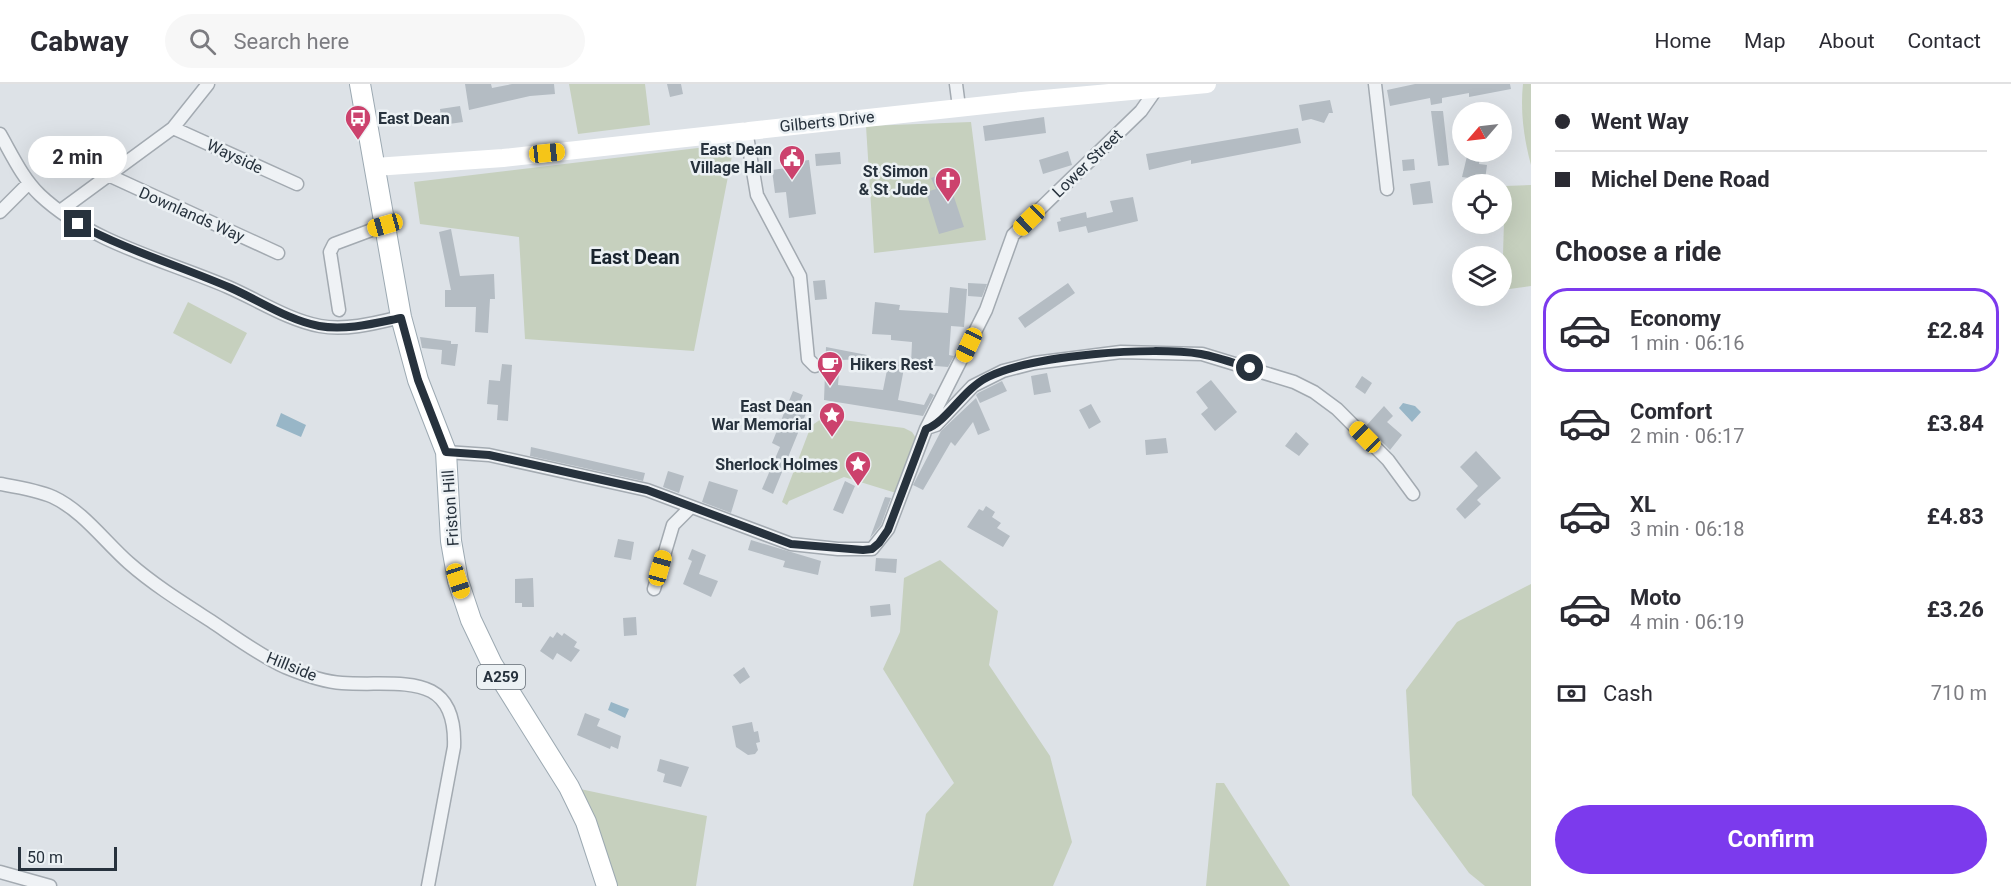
<!DOCTYPE html>
<html lang="en">
<head>
<meta charset="utf-8">
<style>
	body { margin:0; font-family:Roboto,sans-serif; background:#f7f7f7; color:#2b2b33; height:100vh; display:flex; flex-direction:column; font-size:22px; white-space:nowrap }
	* { box-sizing:border-box; margin:0 }
	p { font-size:20px; color:#7c7c81 }
	.icon { flex:none; width:33px; height:33px; fill:none; stroke:currentColor; stroke-width:2; stroke-linecap:round; stroke-linejoin:round }
	.map { position:relative; flex:1; overflow:hidden }
	.details { display:flex; flex-direction:column; background:#fff; width:480px }
	.details>* { flex:none }
	.banner { display:grid; align-content:center; height:132px; padding:0 24px; background:#fff }
	.needle { width:39px; rotate:242deg }
	.buttons { position:absolute; left:1452px; top:18px; display:grid; gap:12px }
	.buttons a { display:grid; place-items:center; width:60px; height:60px; border-radius:50%; background:#fff; box-shadow:0 6px 24px #0002; font-size:30px }
	.scale { position:absolute; left:18px; bottom:15px; width:99px; box-sizing:border-box; padding-left:6px; border:3px solid #27323d; border-top:0; font-size:16px; line-height:21px; white-space:nowrap; color:#27323d; -webkit-text-stroke:4px #ecf1f4; paint-order:stroke }
	.end { position:absolute; width:27px; height:27px; margin:-14px; border:8px solid #27323d; background:#fff; box-shadow:0 0 0 3px #fff }
	.from { border-radius:50% }
	.bubble { position:absolute; height:42px; border-radius:21px; background:#fff; box-shadow:0 6px 24px #0002; font-size:20px; font-weight:700; line-height:42px; text-align:center }
	.car { position:absolute; width:18px; height:36px; margin:-18px -9px; border-radius:8px; box-shadow:0 0 4px 2px #0007; background:linear-gradient(#f5c518 24%,#345 0 40%,#f5c518 0 76%,#345 0 86%,#f5c518 0) }
	.banner b { display:flex; align-items:center; gap:21px; height:57px; font-size:22px }
	.banner b+b { border-top:2px solid #e1e1e2 }
	.banner i { width:15px; height:15px; background:#2b2b33 }
	ul { padding:0; list-style:none }
	li { display:flex; align-items:center; gap:18px; height:84px; margin:0 12px 9px; padding:0 12px; border:3px solid transparent; border-radius:24px }
	li div { flex:1 }
	li b { display:block; font-size:22px }
	li em { font-style:normal; font-weight:700 }
	li.active { border-color:#7c3aed }
	li>.icon { width:54px; height:54px; stroke-width:1.5 }
	h2 { padding:0 24px; font-size:27px; line-height:72px }
	.pay { display:flex; align-items:center; gap:15px; height:66px; padding:0 24px; font-size:22px }
	.pay p { margin-inline-start:auto }
	.button { display:flex; gap:12px; margin-top:auto; padding:12px 24px }
	.button a { flex:1; height:69px; border-radius:36px; background:#7c3aed; color:#fff; font-size:24px; font-weight:700; line-height:69px; text-align:center }
	header { display:flex; align-items:center; gap:36px; box-sizing:border-box; height:84px; padding:0 30px; background:#fff; border-bottom:2px solid #e1e1e2 }
	header strong { font-size:28px }
	nav { display:flex; gap:33px; margin-inline-start:auto; font-size:21px }
	.search { width:420px; height:54px; background:#f7f7f7; display:flex; align-items:center; gap:15px; box-sizing:border-box; padding:0 21px; border-radius:33px; color:#7c7c81; font-size:22px }
	main { display:flex; flex:1; min-height:0 }
	.map>svg:first-child { display:block }
</style>
</head>
<body>
<header>
<strong>Cabway</strong>
<div class="search"><svg class="icon" aria-label="search" viewBox="0 0 24 24"><circle cx="10" cy="10" r="6"/><path d="M15 15l6 6"/></svg>Search here</div>
<nav><a>Home</a><a>Map</a><a>About</a><a>Contact</a></nav>
</header>
<main>
<div class="map">
<svg width="1531" height="802" viewBox="0 0 1531 802">
	<rect width="100%" height="100%" fill="#dde2e7"/>
	<path fill="#c6d0be" d="M569 0H645L650 41 578 50Z
		M1523 0H1531V81C1524 55 1520 27 1523 0Z
		M971 38 986 156 874 169 866 42Z
		M723 61 732 72 694 267 525 255 519 153 420 140 414 98Z
		M1531 101V202L1502 206 1505 102Z
		M188 218 247 249 231 280 173 249Z
		M828 334 904 344 912 348 916 354 896 409 844 393 789 417 787 421 782 418 811 342 821 335Z
		M940 476 998 527 989 581 1050 672 1072 758 1053 802H913L926 730 954 699 883 585 900 548 904 494Z
		M1531 500V802H1485L1469 789 1412 711 1406 606 1457 538Z
		M1216 699H1224L1290 802H1206Z
		M580 705 707 732 696 802H616Z"/>
	<path fill="#98b6c7" d="M1403 319 1415 322 1421 328 1412 338 1399 324Z
		M281 329 306 341 301 353 276 342Z
		M611 618 629 625 625 634 608 626Z"/>
	<path fill="#b4bcc3" d="M465 0H491L492 4 512 0H554L555 10 530 12 469 26Z
		M667 0H681L683 10 670 13Z
		M1415 0H1510L1511 5 1469 13V9L1442 14V19L1431 21 1430 14 1390 22 1387 6Z
		M1330 16 1333 29H1329L1324 39 1311 35 1302 37 1299 21Z
		M460 22 463 38 442 41 440 25Z
		M1431 27H1443L1449 81 1438 82Z
		M1044 33 1046 49 985 57 983 42Z
		M1298 44 1301 59 1191 80V76L1149 86 1146 70Z
		M1068 67 1072 81 1043 90 1039 76Z
		M840 68 841 80 816 82 815 70Z
		M1468 68 1480 70 1479 80 1487 81 1485 96 1462 93Z
		M1414 75 1415 86 1403 87 1402 76Z
		M809 76 816 130 789 134 786 108 775 109 772 86 786 84V79Z
		M946 89 964 143 939 150 926 108 936 105 931 94Z
		M1430 97 1433 119 1413 121 1410 100Z
		M1133 113 1138 137 1088 149 1086 142 1059 148 1057 138 1061 137 1060 134 1086 128 1087 134 1113 128 1110 117Z
		M451 145 460 192 494 190 495 215H490L488 249 475 248 476 223H445V206H451L439 148Z
		M825 196 827 215 815 216 813 197Z
		M968 199 987 200 982 213 968 212Z
		M1068 199 1075 209 1025 244 1018 234Z
		M950 203 967 205 964 243 951 242 949 271 954 272 948 283 911 280 912 258 891 256V251L872 250 875 218 900 221 899 226 948 229Z
		M420 253 451 257V260H458L455 282 441 280 442 266 422 264Z
		M826 263 867 271 866 275 840 276 838 301 883 306 889 276 905 279 898 316 924 321 930 309 934 311 923 332 824 316Z
		M502 280 512 281 508 337 497 336 498 321 487 320 489 296 500 297Z
		M1047 289 1051 308 1034 311 1031 292Z
		M1362 292 1372 299 1365 310 1355 303Z
		M1211 296 1237 328 1215 347 1201 330 1208 324 1196 308Z
		M1002 297 1007 307 980 319 976 311 978 309Z
		M793 307 803 311 800 318 809 322 773 410 762 405 780 363 772 359Z
		M976 314 990 346 978 351 973 338 955 362 951 358 923 406 913 401 941 347Z
		M1091 320 1101 338 1089 345 1079 326Z
		M1384 322 1393 332 1387 338 1402 351 1390 366 1366 342Z
		M1296 348 1309 360 1299 372 1285 362Z
		M1166 354 1168 369 1146 371 1145 356Z
		M531 363 645 389 643 397 530 372Z
		M1476 367 1501 394 1477 416 1481 420 1465 435 1456 425 1478 402 1460 383Z
		M668 387 684 392 679 409 663 403Z
		M709 397 738 406 731 429 702 418Z
		M845 397 855 402 843 430 833 426Z
		M885 413 891 414 881 441 870 454Z
		M986 422 995 428 992 433 1001 439 997 444 1010 452 1003 463 967 443 979 425 983 427Z
		M618 455 634 458 631 476 614 473Z
		M751 456 821 477 818 491 783 483 785 477 748 466Z
		M692 465 706 471 699 490 718 497 711 513 683 500 692 477 688 475Z
		M876 474 897 475 896 489 875 487Z
		M533 494 534 523H522V519H515V495Z
		M890 520 891 531 871 533 870 522Z
		M636 533 637 551 624 552 623 534Z
		M557 548 562 552 564 549 577 558 574 563 580 566 571 578 557 569 553 576 540 567 550 552 553 554Z
		M744 583 750 593 740 600 733 591Z
		M585 629 600 635 597 642 621 652 618 665 611 662 610 665 577 651Z
		M752 638 754 648 758 647 760 658 756 659 758 666 755 670 748 671 736 663 732 642Z
		M660 675 689 683 681 703 663 698 665 690 657 687Z"/>
	<g fill="none" stroke-linecap="round" stroke-linejoin="round">
		<g stroke="#a3aab1" stroke-width="15">
			<path id="street" d="M956 0 959 23
				M1375 0 1387 105
				M173 44 297 100
				M746 46 757 111 800 192 808 275 815 282
				M0 50C12 71 23 95 40 111 91 159 165 176 228 203 258 216 288 236 320 242 346 247 376 239 401 233
				M106 90 278 169
				M60 127 173 44 208 0
				M0 128 29 99
				M339 226 330 168 334 160 385 141
				M930 343 936 341 973 302 1003 287 1034 279 1121 268 1202 270 1294 298 1314 308 1337 325 1388 376 1413 410
				M446 368 489 371 647 406 791 460 838 465H872L888 445 926 345 986 226 1013 151 1141 27 1155 7
				M0 400C17 403 37 406 53 413 83 427 105 458 129 479 154 501 183 519 211 537 235 553 259 571 285 583 302 590 323 598 342 599 397 603 457 584 454 663L428 802
				M654 505 673 441 691 423
				M0 788 50 802"/>
		</g>
		<g stroke="#9ca9b2" stroke-width="22">
			<path id="primary" d="M360 0 401 233 418 296 446 368 451 457 458 497 471 536 492 580 569 703 586 738 607 802"/>
		</g>
		<use href="#street" stroke="#eff2f5" stroke-width="12"/>
		<path stroke="#fff" stroke-width="18" d="M375 83 503 74 1022 17 1207 0"/>
		<use href="#primary" stroke="#fff" stroke-width="20"/>
	</g>
	<g fill="none" stroke-linecap="round" stroke-linejoin="round">
		<path stroke="#27323d" stroke-width="8" d="M78 140C126 166 180 182 231 204 260 217 288 236 319 242 345 247 376 239 401 234L418 296 446 368 489 371 647 406 791 460 863 466 872 465 879 459 888 446 926 345C947 338 963 305 988 293 1033 271 1152 262 1201 270 1217 273 1234 279 1250 284"/>
	</g>
	<defs>
		<g id="bus-pin" transform="scale(1.35)"><path d="M0 17L-7.5 6A9.5 9.5 0 1 1 7.5 6Z" fill="#cc426d" stroke="#ecf1f4"/><path d="M-5-6H5V4H4V6H2V4H-2V6H-4V4H-5ZM-3.5-4V0h7V-4ZM-3.5 1.2v1.5H-2V1.2ZM2 1.2v1.5H3.5V1.2Z" fill="#fff"/></g>
		<g id="civic-pin" transform="scale(1.35)"><path d="M0 17L-7.5 6A9.5 9.5 0 1 1 7.5 6Z" fill="#cc426d" stroke="#ecf1f4"/><path d="M-.6-6.5H3V-4.5H.6V-3L4-1V1h2V6H-6V1h2V-1L-.6-3ZM-1.2 2.5V6h2.4V2.5Z" fill="#fff"/></g>
		<g id="church-pin" transform="scale(1.35)"><path d="M0 17L-7.5 6A9.5 9.5 0 1 1 7.5 6Z" fill="#cc426d" stroke="#ecf1f4"/><path d="M-1.2-6h2.4v3.5h3.3v2.4h-3.3V6h-2.4V-.1h-3.3v-2.4h3.3Z" fill="#fff"/></g>
		<g id="cafe-pin" transform="scale(1.35)"><path d="M0 17L-7.5 6A9.5 9.5 0 1 1 7.5 6Z" fill="#cc426d" stroke="#ecf1f4"/><path d="M-5.5-4.5H6V0H3Q3 3.5 0 3.5H-2.5Q-5.5 3.5-5.5 0ZM3-3.2v2h1.7v-2ZM-6 4.5H4V6H-6Z" fill="#fff"/></g>
		<g id="sight-pin" transform="scale(1.35)"><path d="M0 17L-7.5 6A9.5 9.5 0 1 1 7.5 6Z" fill="#cc426d" stroke="#ecf1f4"/><path d="M0-6L1.8-2.2L6-1.7L2.9 1.2L3.7 5.4L0 3.3L-3.7 5.4L-2.9 1.2L-6-1.7L-1.8-2.2Z" fill="#fff"/></g>
	</defs>
	<g fill-rule="evenodd">
		<use href="#bus-pin" x="358" y="34"/>
		<use href="#civic-pin" x="792" y="74"/>
		<use href="#church-pin" x="948" y="96"/>
		<use href="#cafe-pin" x="830" y="280"/>
		<use href="#sight-pin" x="832" y="331"/>
		<use href="#sight-pin" x="858" y="380"/>
	</g>
	<g text-anchor="middle" stroke-width="5" stroke-linejoin="round" paint-order="stroke">
		<rect fill="#ecf1f4" stroke="#626b74" stroke-width="1.5" x="477" y="581" width="48" height="24" rx="4.5"/>
		<g font-size="15" font-weight="bold" fill="#27323d">
			<text x="501" y="598">A259</text>
		</g>
		<g font-size="16" font-weight="bold" fill="#27323d" stroke="#ecf1f4" text-anchor="end">
			<text x="378" y="40" text-anchor="start">East Dean</text>
			<text x="772" y="71">East Dean<tspan x="772" dy="18">Village Hall</tspan></text>
			<text x="928" y="93">St Simon<tspan x="928" dy="18">&amp; St Jude</tspan></text>
			<text x="850" y="286" text-anchor="start">Hikers Rest</text>
			<text x="812" y="328">East Dean<tspan x="812" dy="18">War Memorial</tspan></text>
			<text x="838" y="386">Sherlock Holmes</text>
		</g>
		<g font-size="16" fill="#27323d" stroke="#ecf1f4">
			<text transform="translate(827 37) rotate(-6)" y="6">Gilberts Drive</text>
			<text transform="translate(235 72) rotate(25)" y="6">Wayside</text>
			<text transform="translate(1087 79) rotate(-44)" y="6">Lower Street</text>
			<text transform="translate(192 130) rotate(24)" y="6">Downlands Way</text>
			<text transform="translate(450 424) rotate(-94)" y="6">Friston Hill</text>
			<text transform="translate(292 582) rotate(22)" y="6">Hillside</text>
		</g>
		<g font-size="20" font-weight="bold" fill="#19232d" stroke="#ecf1f4">
			<text x="635" y="180">East Dean</text>
		</g>
	</g>
</svg>
<div class="buttons">
<a><svg class="needle" viewBox="-14 -14 28 28"><path d="M0-13l5 13h-10z" fill="#e53935"/><path d="M0 13l5-13h-10z" fill="#7c7c81"/></svg></a>
<a><svg class="icon" aria-label="locate" viewBox="0 0 24 24"><circle cx="12" cy="12" r="6"/><path d="M12 2v4M12 18v4M2 12h4M18 12h4"/></svg></a>
<a><svg class="icon" aria-label="layers" viewBox="0 0 24 24"><path d="M12 4l9 5-9 5-9-5zM3 14l9 5 9-5"/></svg></a>
</div>
<div class="scale">50 m</div>
<i class="end from" style="left:1250px;top:284px"></i>
<i class="end" style="left:78px;top:140px"></i>
<div class="bubble" style="left:28px;top:52px;width:99px">2 min</div>
<i class="car" style="left:547px;top:69px;rotate:84deg"></i>
<i class="car" style="left:1029px;top:136px;rotate:226deg"></i>
<i class="car" style="left:385px;top:141px;rotate:254deg"></i>
<i class="car" style="left:969px;top:261px;rotate:205deg"></i>
<i class="car" style="left:1365px;top:353px;rotate:315deg"></i>
<i class="car" style="left:660px;top:484px;rotate:16deg"></i>
<i class="car" style="left:458px;top:497px;rotate:162deg"></i>
</div>
<section class="details">
<div class="banner">
<b><i class="from"></i>Went Way</b>
<b><i></i>Michel Dene Road</b>
</div>
<h2>Choose a ride</h2>
<ul>
<li class="active"><svg class="icon" aria-label="car" viewBox="0 0 24 24"><path d="M5 17H2v-5l4-1 3-4h7l3 4 3 1v5h-3M9 17h6M6 11h13"/><circle cx="7" cy="17" r="2"/><circle cx="17" cy="17" r="2"/></svg><div><b>Economy</b><p>1 min · 06:16</p></div><em>£2.84</em></li>
<li><svg class="icon" aria-label="car" viewBox="0 0 24 24"><path d="M5 17H2v-5l4-1 3-4h7l3 4 3 1v5h-3M9 17h6M6 11h13"/><circle cx="7" cy="17" r="2"/><circle cx="17" cy="17" r="2"/></svg><div><b>Comfort</b><p>2 min · 06:17</p></div><em>£3.84</em></li>
<li><svg class="icon" aria-label="car" viewBox="0 0 24 24"><path d="M5 17H2v-5l4-1 3-4h7l3 4 3 1v5h-3M9 17h6M6 11h13"/><circle cx="7" cy="17" r="2"/><circle cx="17" cy="17" r="2"/></svg><div><b>XL</b><p>3 min · 06:18</p></div><em>£4.83</em></li>
<li><svg class="icon" aria-label="car" viewBox="0 0 24 24"><path d="M5 17H2v-5l4-1 3-4h7l3 4 3 1v5h-3M9 17h6M6 11h13"/><circle cx="7" cy="17" r="2"/><circle cx="17" cy="17" r="2"/></svg><div><b>Moto</b><p>4 min · 06:19</p></div><em>£3.26</em></li>
</ul>
<div class="pay"><svg class="icon" aria-label="cash" viewBox="0 0 24 24"><path d="M3 7h18v10H3z"/><circle cx="12" cy="12" r="2"/></svg>Cash<p>710 m</p></div>
<div class="button"><a>Confirm</a></div>
</section>
</main>
</body>
</html>
